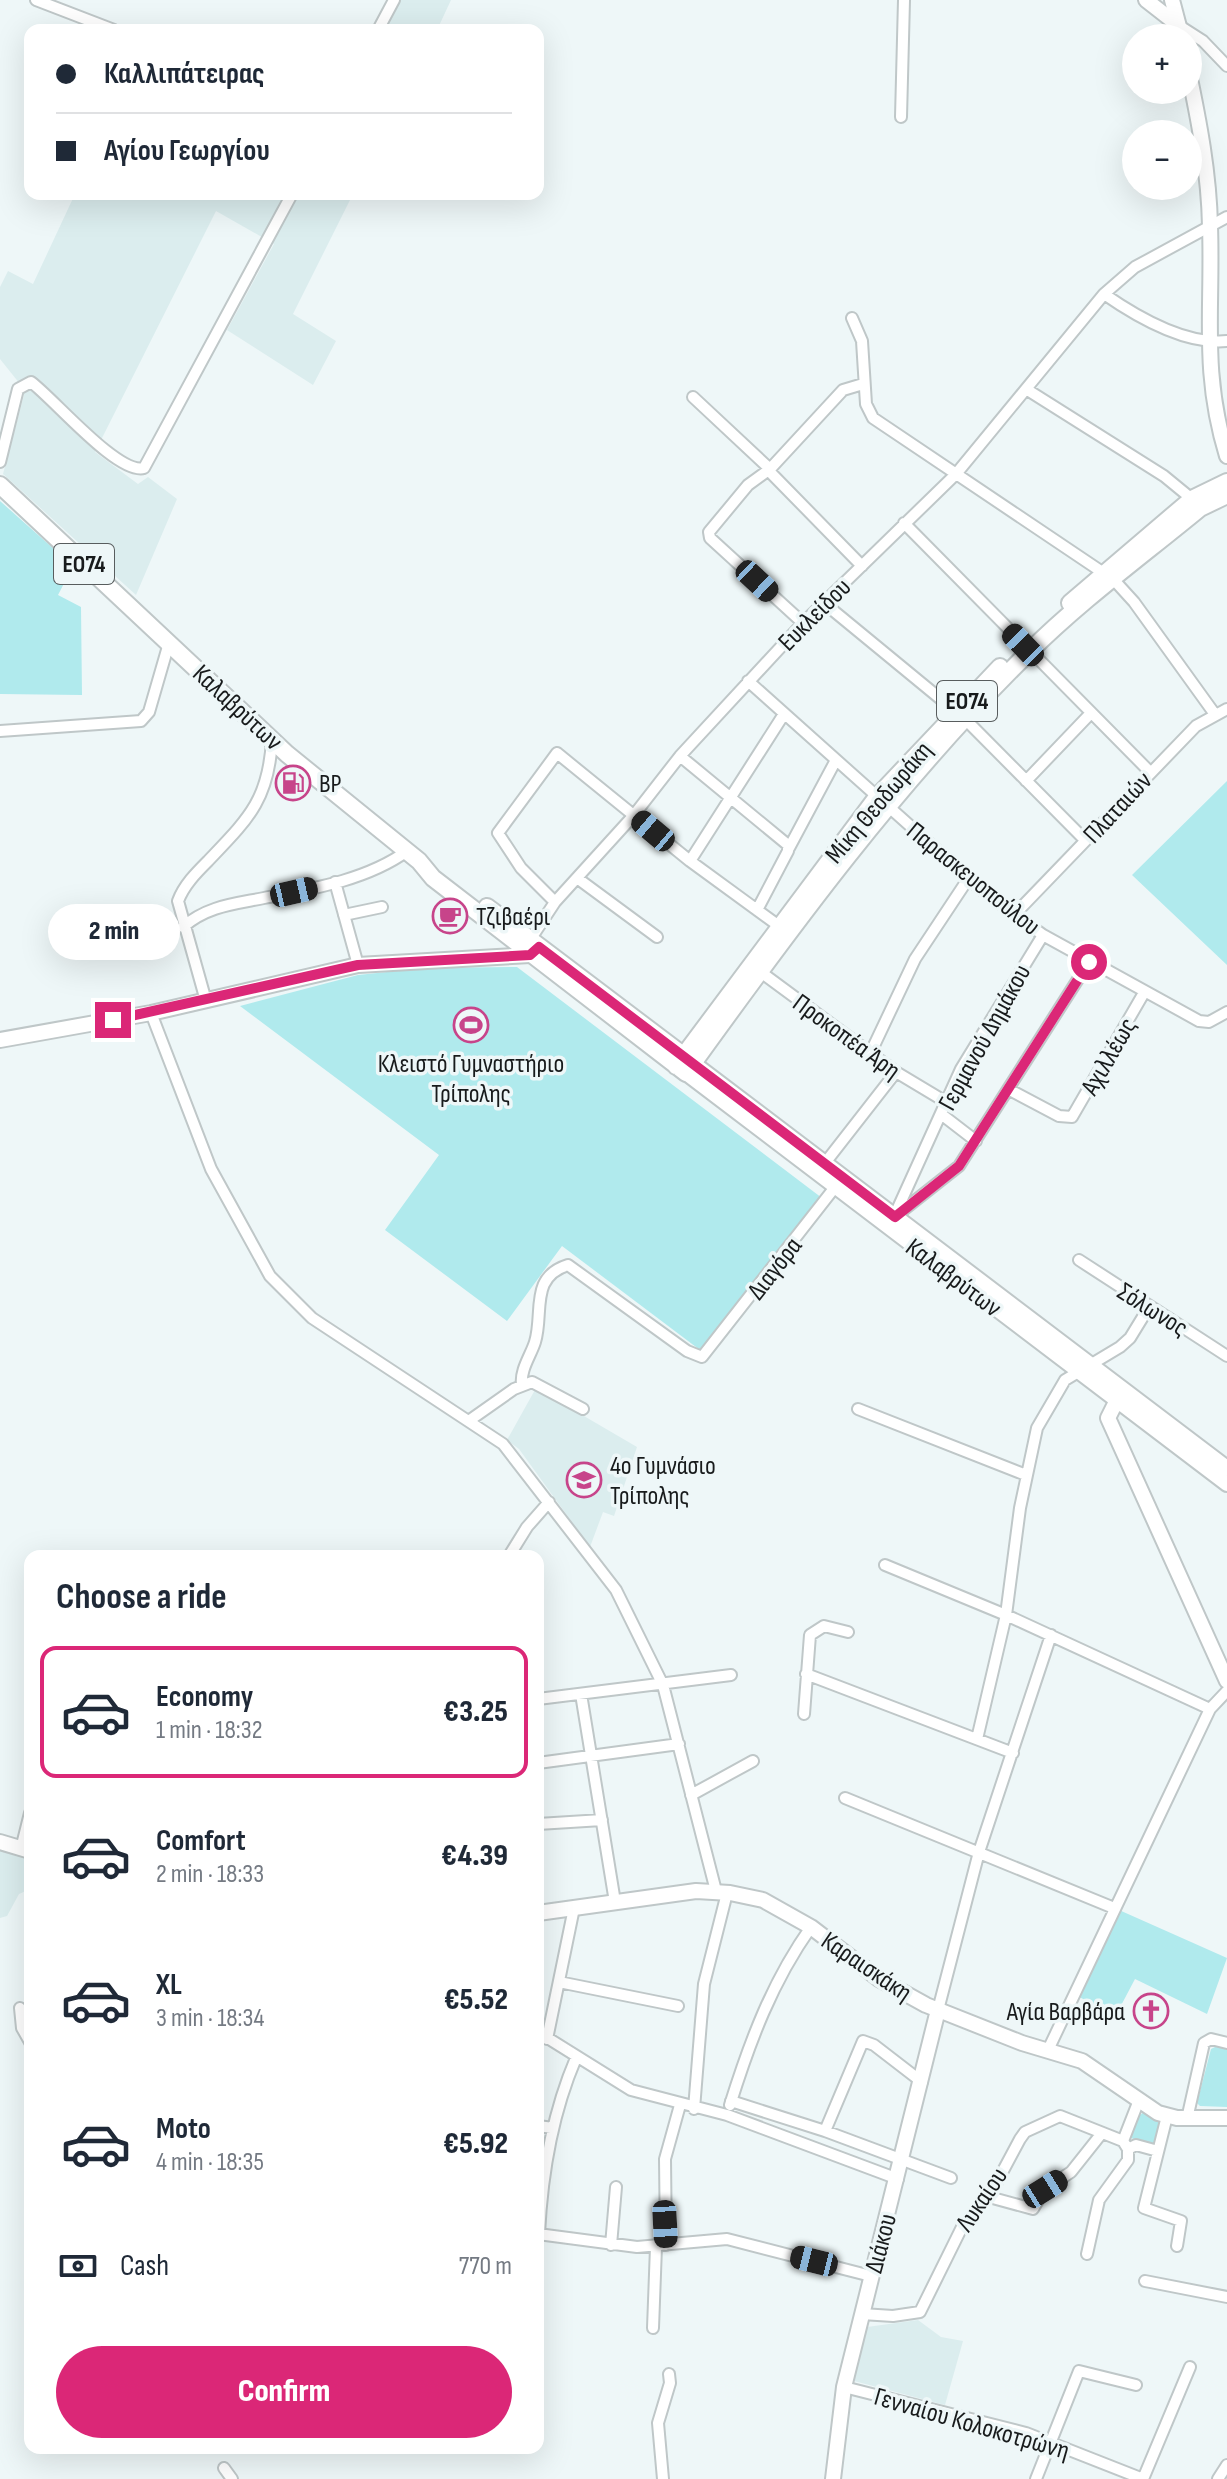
<!DOCTYPE html>
<html lang="en">
<head>
<meta charset="utf-8">
<style>
	body { margin:0; font-family:"Sofia Sans Condensed",sans-serif; background:#f6f6f7; color:#1f2937; height:100vh; display:flex; flex-direction:column; font-size:30px; white-space:nowrap }
	* { box-sizing:border-box; margin:0 }
	p { font-size:26px; color:#747a83 }
	.icon { flex:none; width:44px; height:44px; fill:none; stroke:currentColor; stroke-width:2; stroke-linecap:round; stroke-linejoin:round }
	.map { position:relative; flex:1; overflow:hidden }
	.sheet { position:absolute; left:24px; top:1550px; width:520px; height:904px; display:flex; flex-direction:column; background:#fff; border-radius:16px; box-shadow:0 8px 32px #0002 }
	.sheet>* { flex:none }
	.top-card { position:absolute; left:24px; top:24px; width:520px; height:176px; border-radius:16px; box-shadow:0 8px 32px #0002; display:grid; align-content:center; height:176px; padding:0 32px; background:#fff }
	.fabs { position:absolute; left:1122px; top:24px; display:grid; gap:16px }
	.fabs a { display:grid; place-items:center; width:80px; height:80px; border-radius:50%; background:#fff; box-shadow:0 8px 32px #0002; font-size:40px }
	.end { position:absolute; width:36px; height:36px; margin:-18px; border:10px solid #db2777; background:#fff; box-shadow:0 0 0 4px #fff }
	.from { border-radius:50% }
	.bubble { position:absolute; height:56px; border-radius:28px; background:#fff; box-shadow:0 8px 32px #0002; font-size:26px; font-weight:800; line-height:56px; text-align:center }
	.car { position:absolute; width:24px; height:48px; margin:-24px -12px; border-radius:10px; box-shadow:0 0 6px 2px #0007; background:linear-gradient(#222 24%,#8ab4d8 0 40%,#222 0 76%,#8ab4d8 0 86%,#222 0) }
	.top-card b { display:flex; align-items:center; gap:28px; height:76px; font-size:30px }
	.top-card b+b { border-top:2px solid #e0e1e3 }
	.top-card i { width:20px; height:20px; background:#1f2937 }
	ul { padding:0; list-style:none }
	li { display:flex; align-items:center; gap:24px; height:132px; margin:0 16px 12px; padding:0 16px; border:4px solid transparent; border-radius:16px }
	li div { flex:1 }
	li b { display:block; font-size:30px }
	li em { font-style:normal; font-weight:800 }
	li.on { border-color:#db2777 }
	li>.icon { width:72px; height:72px; stroke-width:1.5 }
	h2 { padding:0 32px; font-size:36px; line-height:96px }
	.pay { display:flex; align-items:center; gap:20px; height:88px; padding:0 32px; font-size:30px }
	.pay p { margin-inline-start:auto }
	.button { display:flex; gap:16px; margin-top:auto; padding:16px 32px }
	.button a { flex:1; height:92px; border-radius:48px; background:#db2777; color:#fff; font-size:32px; font-weight:800; line-height:92px; text-align:center }
	.map>svg:first-child { display:block }
</style>
</head>
<body>
<div class="map">
<svg width="1227" height="2479" viewBox="0 0 1227 2479">
	<rect width="100%" height="100%" fill="#eef7f8"/>
	<path fill="#dbedee" d="M400 0H451L437 30H385Z
		M75 194H353L293 314 336 341 313 385 227 330 274 244 216 211 95 452 138 484 148 477 177 499 136 595 3 474 24 395 20 384 0 359V287L8 271 33 284Z
		M536 1388 637 1447 614 1516 603 1512 590 1547 519 1449 507 1440Z
		M0 1850 30 1857V1889L19 1894 7 1916 0 1918Z
		M918 2320 941 2337 963 2341 945 2405 854 2381 867 2327Z"/>
	<path fill="#b0eaed" d="M0 501 73 566 58 595 81 607 82 695 0 694Z
		M1227 781V965L1132 875Z
		M517 967 822 1198 704 1353 562 1246 507 1321 385 1230 439 1155 240 1006 358 975 425 968Z
		M1119 1910 1227 1958 1207 2014 1135 1979 1116 2015 1077 1996Z
		M1217 2046 1227 2050V2107L1200 2106 1197 2103 1211 2049Z
		M1144 2112 1162 2121 1155 2146 1131 2138 1135 2119Z"/>
	<g fill="none" stroke-linecap="round" stroke-linejoin="round">
		<g stroke="#bfc7c8" stroke-width="14">
			<path id="minor" d="M36 0 114 30
				M1178 25 1203 41 1227 66
				M378 30 394 0
				M901 117 904 0
				M1104 294C1137 317 1186 345 1227 341
				M852 318 862 341 866 404 873 418 1114 580 1134 602 1214 713
				M1026 389 1164 476 1192 499
				M693 397 770 469
				M0 462 18 389 31 382C54 399 118 475 144 468L292 194
				M769 471 862 566
				M904 523 1150 772
				M824 603 965 719 1085 840
				M803 623 710 538 709 532 748 485 770 469 843 390 863 384
				M748 681 983 891 1043 935 1199 1021 1209 1022 1227 1012
				M0 731 141 721 149 712 169 643
				M680 756 788 845V851L757 910
				M1026 781 1091 713
				M789 848 836 760
				M690 861 784 714
				M577 878 657 937
				M335 882 358 965
				M555 902 521 868 498 833 557 753 690 861 779 926
				M344 915 382 907
				M1014 915 1196 726 1227 709
				M183 927C207 906 234 904 264 898 312 889 367 880 407 851
				M530 940 555 902 634 815 680 756 803 623 956 474 1104 294 1135 267 1227 217
				M758 970 896 1072 946 1102
				M206 1001 178 901C184 885 196 873 208 861 248 819 269 800 272 739
				M151 1013 211 1169 270 1276 312 1318 503 1444 616 1590 663 1685 716 1891
				M870 1054 915 959 968 879
				M1008 1089 1059 1116 1072 1117 1145 991
				M941 1114 976 1141
				M825 1163 896 1072
				M897 1215 959 1166 1089 962
				M893 1219 961 1069 1043 935
				M1079 1260 1227 1356
				M522 1384C520 1370 531 1355 535 1342 544 1313 529 1277 568 1265L687 1351 702 1357 839 1182
				M858 1409 1026 1475
				M470 1420 514 1389 532 1382 583 1409
				M509 1556 527 1527 549 1502
				M885 1565 1006 1615 1210 1709
				M806 1674 1013 1753
				M581 1694 615 1902
				M538 1699 731 1675
				M804 1714 810 1635 824 1626 848 1632
				M977 1739 1006 1615 1020 1508 1037 1428 1065 1380 1120 1347 1130 1338 1149 1307
				M538 1763 679 1744
				M691 1795 753 1761
				M845 1798 1114 1908
				M538 1824 602 1820
				M21 1849 30 1813
				M559 1982 678 2006
				M20 2008 22 2028 30 2042
				M938 2010 979 1852 1051 1635
				M538 2032 631 2090 727 2115 898 2179
				M547 2039 574 1908
				M1048 2050 1210 1709 1227 1691
				M731 2101 825 2131 951 2178
				M730 2105C750 2041 772 1982 811 1927
				M694 2109 704 1984 727 1893
				M1167 2116 1144 2208 1181 2221 1177 2246
				M1187 2119 1204 2043 1211 2039 1227 2043
				M538 2126 553 2128
				M825 2131 863 2041 874 2045 922 2082
				M1128 2149 1136 2145 1158 2151
				M989 2197 1033 2209 1045 2189 1071 2172 1102 2133
				M538 2234 637 2247 727 2239 871 2276
				M539 2234C542 2173 552 2114 576 2058
				M611 2245 616 2187
				M666 2245 665 2159 680 2105
				M1087 2254 1099 2200 1128 2160V2149L1123 2141 1139 2100
				M1145 2281 1227 2297
				M862 2314 893 2316 920 2312 963 2225 989 2197 1020 2139 1025 2132 1060 2116 1123 2141
				M653 2328 656 2247
				M844 2387 1026 2433 1143 2479
				M224 2468 232 2479
				M663 2479 658 2423 670 2383 669 2374
				M1036 2479 1079 2371 1136 2385
				M1143 2479 1190 2367
				M1218 2479 1227 2465"/>
		</g>
		<g stroke="#bfc7c8" stroke-width="18">
			<path id="tertiary" d="M1146 0 1178 25
				M0 1040 151 1013 358 965 530 955 537 951
				M0 1842 30 1851
				M538 1913 696 1891 730 1893 763 1900 811 1927 879 1979 926 2005 1022 2043 1082 2061 1158 2113 1177 2118H1227
				M833 2479 844 2387 938 2010"/>
		</g>
		<g stroke="#bfc7c8" stroke-width="18">
			<path id="secondary" d="M1172 0 1182 38
				M1188 69C1199 121 1209 173 1210 226 1213 311 1201 371 1227 456
				M693 1063 1227 1468
				M686 1073 1227 1484
				M1120 1394 1108 1418 1227 1681"/>
		</g>
		<g stroke="#bfc7c8" stroke-width="20">
			<path id="primary" d="M0 485 287 754 419 861 433 878 686 1073C791 927 898 781 1028 653 1080 601 1143 555 1200 508L1227 495
				M1070 603 1192 499 1227 482
				M487 907 692 1062
				M676 1066 877 797 1000 667"/>
		</g>
		<use href="#minor" stroke="#fff" stroke-width="10"/>
		<use href="#tertiary" stroke="#fff" stroke-width="14"/>
		<use href="#secondary" stroke="#fff" stroke-width="14"/>
		<use href="#primary" stroke="#fff" stroke-width="16"/>
	</g>
	<g fill="none" stroke-linecap="round" stroke-linejoin="round">
		<path stroke="#db2777" stroke-width="10" d="M113 1020 358 965 530 955 539 947 895 1217 959 1166 1089 962"/>
	</g>
	<defs>
		<g id="fuel-ring" transform="scale(1.8)"><circle r="9.5" fill="#eef7f8" stroke="#c7448a" stroke-width="1.5"/><path d="M-5.5-6h7V0h2V4h1.3V-2.5L3-4.5l.8-.8L6-3V5H2.5V1h-1V6h-7ZM-4.2-4.7v3.2H.2V-4.7Z" fill="#c7448a"/></g>
		<g id="cafe-ring" transform="scale(1.8)"><circle r="9.5" fill="#eef7f8" stroke="#c7448a" stroke-width="1.5"/><path d="M-5.5-4.5H6V0H3Q3 3.5 0 3.5H-2.5Q-5.5 3.5-5.5 0ZM3-3.2v2h1.7v-2ZM-6 4.5H4V6H-6Z" fill="#c7448a"/></g>
		<g id="stadium-ring" transform="scale(1.8)"><circle r="9.5" fill="#eef7f8" stroke="#c7448a" stroke-width="1.5"/><path d="M0-5a6.5 5 0 1 0 0 10a6.5 5 0 1 0 0-10ZM-3.5-1.8h7v3.6h-7Z" fill="#c7448a"/></g>
		<g id="school-ring" transform="scale(1.8)"><circle r="9.5" fill="#eef7f8" stroke="#c7448a" stroke-width="1.5"/><path d="M0-5L7-2L0 1L-7-2ZM-4 1L0 2.5L4 1V4Q0 6-4 4Z" fill="#c7448a"/></g>
		<g id="church-ring" transform="scale(1.8)"><circle r="9.5" fill="#eef7f8" stroke="#c7448a" stroke-width="1.5"/><path d="M-1.2-6h2.4v3.5h3.3v2.4h-3.3V6h-2.4V-.1h-3.3v-2.4h3.3Z" fill="#c7448a"/></g>
	</defs>
	<g fill-rule="evenodd">
		<use href="#fuel-ring" x="293" y="783"/>
		<use href="#cafe-ring" x="450" y="916"/>
		<use href="#stadium-ring" x="471" y="1025"/>
		<use href="#school-ring" x="584" y="1480"/>
		<use href="#church-ring" x="1151" y="2011"/>
	</g>
	<g text-anchor="middle" stroke-width="7" stroke-linejoin="round" paint-order="stroke">
		<g fill="#eef7f8" stroke="#585d5e" stroke-width="2">
			<rect x="54" y="544" width="60" height="40" rx="6"/>
			<rect x="937" y="681" width="60" height="40" rx="6"/>
		</g>
		<g font-size="24" font-weight="bold" fill="#181b1c">
			<text x="84" y="572">ΕΟ74</text>
			<text x="967" y="709">ΕΟ74</text>
		</g>
		<g font-size="26" fill="#181b1c" stroke="#eef7f8">
			<text transform="translate(814 614) rotate(-45)" y="9">Ευκλείδου</text>
			<text transform="translate(238 707) rotate(43)" y="9">Καλαβρύτων</text>
			<text transform="translate(878 802) rotate(-50)" y="9">Μίκη Θεοδωράκη</text>
			<text transform="translate(1117 807) rotate(-47)" y="9">Πλαταιών</text>
			<text transform="translate(974 878) rotate(39)" y="9">Παρασκευοπούλου</text>
			<text transform="translate(847 1036) rotate(36)" y="9">Προκοπέα Άρη</text>
			<text transform="translate(984 1037) rotate(-61)" y="9">Γερμανού Δημάκου</text>
			<text transform="translate(1108 1056) rotate(-60)" y="9">Αχιλλέως</text>
			<text transform="translate(774 1268) rotate(-52)" y="9">Διαγόρα</text>
			<text transform="translate(954 1277) rotate(37)" y="9">Καλαβρύτων</text>
			<text transform="translate(1153 1309) rotate(32)" y="9">Σόλωνος</text>
			<text transform="translate(867 1966) rotate(34)" y="9">Καραισκάκη</text>
			<text transform="translate(981 2199) rotate(-56)" y="9">Λυκαίου</text>
			<text transform="translate(880 2243) rotate(-75)" y="9">Διάκου</text>
			<text transform="translate(972 2423) rotate(16)" y="9">Γενναίου Κολοκοτρώνη</text>
		</g>
		<g font-size="26" fill="#181b1c" stroke="#eef7f8" text-anchor="start">
			<text x="319" y="792">BP</text>
			<text x="476" y="925">Τζιβαέρι</text>
			<text x="471" y="1072" text-anchor="middle">Κλειστό Γυμναστήριο<tspan x="471" dy="30">Τρίπολης</tspan></text>
			<text x="610" y="1474">4ο Γυμνάσιο<tspan x="610" dy="30">Τρίπολης</tspan></text>
			<text x="1125" y="2020" text-anchor="end">Αγία Βαρβάρα</text>
		</g>
	</g>
</svg>
<div class="fabs">
<a>+</a>
<a>−</a>
</div>
<i class="end from" style="left:1089px;top:962px"></i>
<i class="end" style="left:113px;top:1020px"></i>
<div class="bubble" style="left:48px;top:904px;width:132px">2 min</div>
<i class="car" style="left:757px;top:581px;rotate:133deg"></i>
<i class="car" style="left:1023px;top:645px;rotate:316deg"></i>
<i class="car" style="left:653px;top:831px;rotate:310deg"></i>
<i class="car" style="left:294px;top:892px;rotate:77deg"></i>
<i class="car" style="left:1045px;top:2189px;rotate:58deg"></i>
<i class="car" style="left:665px;top:2224px;rotate:177deg"></i>
<i class="car" style="left:814px;top:2261px;rotate:284deg"></i>
<div class="top-card">
<b><i class="from"></i>Καλλιπάτειρας</b>
<b><i></i>Αγίου Γεωργίου</b>
</div>
<section class="sheet">
<h2>Choose a ride</h2>
<ul>
<li class="on"><svg class="icon" aria-label="car" viewBox="0 0 24 24"><path d="M5 17H2v-5l4-1 3-4h7l3 4 3 1v5h-3M9 17h6M6 11h13"/><circle cx="7" cy="17" r="2"/><circle cx="17" cy="17" r="2"/></svg><div><b>Economy</b><p>1 min · 18:32</p></div><em>€3.25</em></li>
<li><svg class="icon" aria-label="car" viewBox="0 0 24 24"><path d="M5 17H2v-5l4-1 3-4h7l3 4 3 1v5h-3M9 17h6M6 11h13"/><circle cx="7" cy="17" r="2"/><circle cx="17" cy="17" r="2"/></svg><div><b>Comfort</b><p>2 min · 18:33</p></div><em>€4.39</em></li>
<li><svg class="icon" aria-label="car" viewBox="0 0 24 24"><path d="M5 17H2v-5l4-1 3-4h7l3 4 3 1v5h-3M9 17h6M6 11h13"/><circle cx="7" cy="17" r="2"/><circle cx="17" cy="17" r="2"/></svg><div><b>XL</b><p>3 min · 18:34</p></div><em>€5.52</em></li>
<li><svg class="icon" aria-label="car" viewBox="0 0 24 24"><path d="M5 17H2v-5l4-1 3-4h7l3 4 3 1v5h-3M9 17h6M6 11h13"/><circle cx="7" cy="17" r="2"/><circle cx="17" cy="17" r="2"/></svg><div><b>Moto</b><p>4 min · 18:35</p></div><em>€5.92</em></li>
</ul>
<div class="pay"><svg class="icon" aria-label="cash" viewBox="0 0 24 24"><path d="M3 7h18v10H3z"/><circle cx="12" cy="12" r="2"/></svg>Cash<p>770 m</p></div>
<div class="button"><a>Confirm</a></div>
</section>
</div>
</body>
</html>
